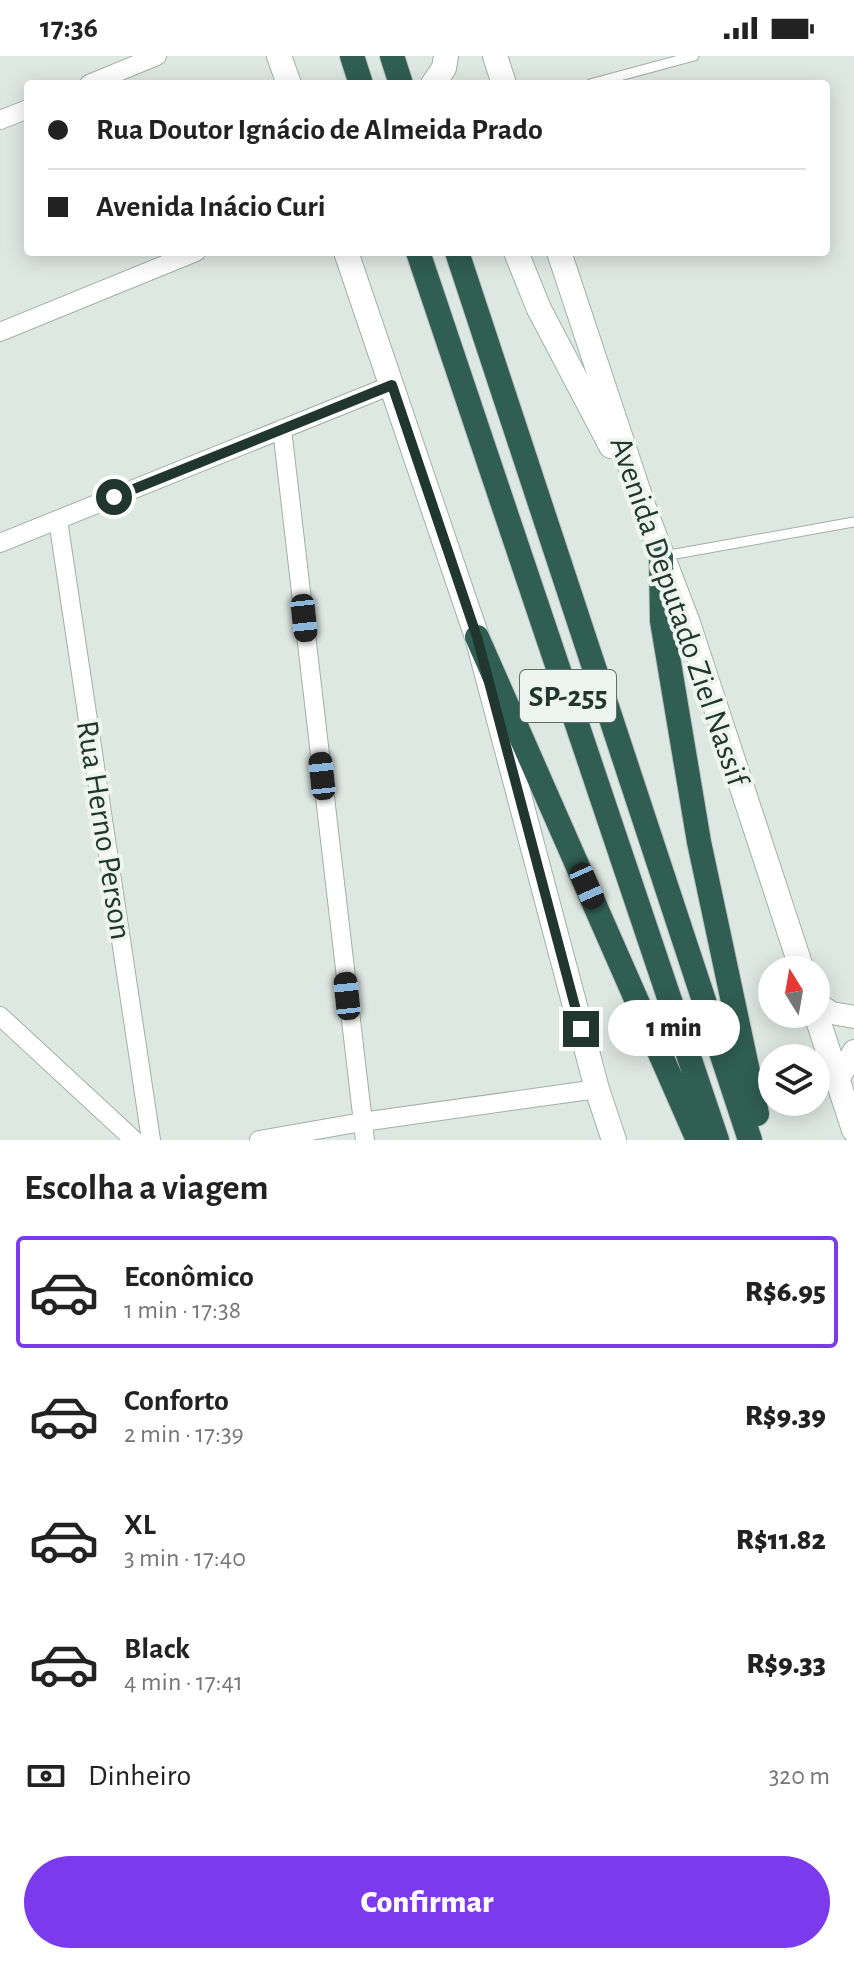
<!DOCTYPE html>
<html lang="pt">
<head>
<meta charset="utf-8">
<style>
	body { margin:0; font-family:"Alegreya Sans",sans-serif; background:#f2f2f2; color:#222; height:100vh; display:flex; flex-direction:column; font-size:30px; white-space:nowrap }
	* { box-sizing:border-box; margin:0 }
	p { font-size:26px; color:#767676 }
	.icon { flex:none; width:44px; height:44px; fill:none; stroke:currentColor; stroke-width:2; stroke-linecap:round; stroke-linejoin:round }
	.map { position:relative; height:1084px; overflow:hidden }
	.details { display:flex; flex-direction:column; background:#fff; flex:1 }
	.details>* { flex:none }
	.top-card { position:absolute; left:24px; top:24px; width:806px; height:176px; border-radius:8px; box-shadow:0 4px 20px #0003; display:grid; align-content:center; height:176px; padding:0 24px; background:#fff }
	.needle { width:52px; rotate:349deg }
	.controls { position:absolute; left:758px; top:900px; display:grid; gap:16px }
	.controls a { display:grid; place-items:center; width:72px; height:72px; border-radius:50%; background:#fff; box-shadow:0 4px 20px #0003; font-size:40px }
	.end { position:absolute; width:36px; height:36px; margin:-18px; border:10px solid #21362f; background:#fff; box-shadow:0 0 0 4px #fff }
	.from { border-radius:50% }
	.bubble { position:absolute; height:56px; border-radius:28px; background:#fff; box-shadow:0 4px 20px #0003; font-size:26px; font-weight:800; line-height:56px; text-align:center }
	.car { position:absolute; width:24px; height:48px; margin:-24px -12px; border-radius:10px; box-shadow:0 0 6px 2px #0007; background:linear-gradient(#222 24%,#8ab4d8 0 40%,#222 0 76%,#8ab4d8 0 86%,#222 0) }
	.top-card b { display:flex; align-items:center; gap:28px; height:76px; font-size:30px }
	.top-card b+b { border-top:2px solid #e0e0e0 }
	.top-card i { width:20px; height:20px; background:#222 }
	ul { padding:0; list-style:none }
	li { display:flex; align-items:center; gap:24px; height:112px; margin:0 16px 12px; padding:0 8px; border:4px solid transparent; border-radius:8px }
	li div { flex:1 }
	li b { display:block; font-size:30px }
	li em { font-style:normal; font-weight:800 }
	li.selected { border-color:#7c3aed }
	li>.icon { width:72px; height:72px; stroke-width:1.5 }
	h2 { padding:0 24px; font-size:36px; line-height:96px }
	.pay { display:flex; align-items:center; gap:20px; height:88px; padding:0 24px; font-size:30px }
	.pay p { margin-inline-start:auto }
	.primary-button { display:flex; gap:16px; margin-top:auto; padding:16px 24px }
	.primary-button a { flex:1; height:92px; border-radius:48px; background:#7c3aed; color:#fff; font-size:32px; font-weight:800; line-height:92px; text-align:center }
	.status { display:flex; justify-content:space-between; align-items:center; height:56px; padding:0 40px; background:#fff; direction:ltr }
	.status svg { height:22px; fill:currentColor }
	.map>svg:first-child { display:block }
</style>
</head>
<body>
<div class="status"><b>17:36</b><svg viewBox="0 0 49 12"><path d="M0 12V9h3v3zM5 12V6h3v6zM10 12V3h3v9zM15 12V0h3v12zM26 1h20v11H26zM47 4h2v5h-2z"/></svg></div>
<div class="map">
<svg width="854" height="1084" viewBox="0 0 854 1084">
	<rect width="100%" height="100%" fill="#dee8e3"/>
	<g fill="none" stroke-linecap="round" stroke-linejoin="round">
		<g stroke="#a2afa9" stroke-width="11">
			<path id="service" d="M590 28 694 0
				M664 500 854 466"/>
		</g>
		<g stroke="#a2afa9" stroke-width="20">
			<path id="minor" d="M89 28 157 0
				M0 64 28 53
				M0 276 196 196
				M282 373 365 1084
				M58 464 151 1084
				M0 487 392 329
				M0 960 134 1084
				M259 1084 362 1066 597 1033"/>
		</g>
		<g stroke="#a2afa9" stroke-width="24">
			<path id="tertiary" d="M816 947 832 957 854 961
				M838 1024 854 995"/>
		</g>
		<g stroke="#9fb2aa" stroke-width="26">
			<path id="secondary" d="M279 0 289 28
				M495 0 504 28
				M433 28 444 12 446 0
				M346 196 477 581 597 1033 614 1084
				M516 196 539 253 611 390
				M559 196 644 452 688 567 802 914
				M816 958 854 1074"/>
		</g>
		<g stroke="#bcc3c1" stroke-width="26">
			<path id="motorway" d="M352 0 361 28
				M392 0 401 28
				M418 196 717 1084
				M457 196 750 1084
				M661 501 662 565 699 786 757 1058
				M477 581 698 1084"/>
		</g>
		<use href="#service" stroke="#fff" stroke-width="9"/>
		<use href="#minor" stroke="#fff" stroke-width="18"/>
		<use href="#tertiary" stroke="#fff" stroke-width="22"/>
		<use href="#secondary" stroke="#fff" stroke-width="24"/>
		<use href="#motorway" stroke="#305e52" stroke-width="24"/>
	</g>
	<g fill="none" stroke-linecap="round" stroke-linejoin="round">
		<path stroke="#21362f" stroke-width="10" d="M114 441 392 329 477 581 581 973"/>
	</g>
	<g text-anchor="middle" stroke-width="8" stroke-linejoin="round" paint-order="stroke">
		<rect fill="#eef5f1" stroke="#5e6f69" stroke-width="2" x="520" y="614" width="96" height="52" rx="6"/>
		<g font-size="30" font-weight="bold" fill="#21362f">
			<text x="568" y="650">SP-255</text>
		</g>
		<g font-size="32" fill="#21362f" stroke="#eef5f1">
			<text transform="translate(680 555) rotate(71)" y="11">Avenida Deputado Ziel Nassif</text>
			<text transform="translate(105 774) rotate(81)" y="11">Rua Herno Person</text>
		</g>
	</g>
</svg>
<div class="controls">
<a><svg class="needle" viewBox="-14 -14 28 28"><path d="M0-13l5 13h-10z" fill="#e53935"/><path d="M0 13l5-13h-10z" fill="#767676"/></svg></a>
<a><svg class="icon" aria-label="layers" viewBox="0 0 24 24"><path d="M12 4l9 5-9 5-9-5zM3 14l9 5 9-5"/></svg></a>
</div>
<i class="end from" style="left:114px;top:441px"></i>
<i class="end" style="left:581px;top:973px"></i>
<div class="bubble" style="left:608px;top:944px;width:132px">1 min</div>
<i class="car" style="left:304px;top:562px;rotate:174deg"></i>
<i class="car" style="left:322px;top:720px;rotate:354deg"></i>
<i class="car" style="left:587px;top:830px;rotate:156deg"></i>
<i class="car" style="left:347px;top:940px;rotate:354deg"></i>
<div class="top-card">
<b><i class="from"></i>Rua Doutor Ignácio de Almeida Prado</b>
<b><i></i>Avenida Inácio Curi</b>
</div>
</div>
<section class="details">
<h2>Escolha a viagem</h2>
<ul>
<li class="selected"><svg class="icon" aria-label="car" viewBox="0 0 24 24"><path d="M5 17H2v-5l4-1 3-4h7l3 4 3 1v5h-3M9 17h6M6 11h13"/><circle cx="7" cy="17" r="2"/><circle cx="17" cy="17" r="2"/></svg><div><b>Econômico</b><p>1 min · 17:38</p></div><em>R$6.95</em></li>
<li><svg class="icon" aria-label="car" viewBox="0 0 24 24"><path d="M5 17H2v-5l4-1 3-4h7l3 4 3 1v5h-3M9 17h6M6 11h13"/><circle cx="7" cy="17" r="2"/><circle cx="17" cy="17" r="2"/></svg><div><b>Conforto</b><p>2 min · 17:39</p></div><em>R$9.39</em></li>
<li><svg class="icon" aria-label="car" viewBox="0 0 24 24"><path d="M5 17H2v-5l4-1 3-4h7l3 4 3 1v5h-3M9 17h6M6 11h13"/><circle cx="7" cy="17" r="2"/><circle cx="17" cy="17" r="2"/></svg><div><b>XL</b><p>3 min · 17:40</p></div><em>R$11.82</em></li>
<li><svg class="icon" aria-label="car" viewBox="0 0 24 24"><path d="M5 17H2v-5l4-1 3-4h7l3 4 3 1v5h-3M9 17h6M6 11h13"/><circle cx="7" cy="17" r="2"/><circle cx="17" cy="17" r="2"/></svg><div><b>Black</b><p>4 min · 17:41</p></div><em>R$9.33</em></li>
</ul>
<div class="pay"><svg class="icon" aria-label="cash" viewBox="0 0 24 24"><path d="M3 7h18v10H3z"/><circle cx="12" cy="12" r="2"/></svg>Dinheiro<p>320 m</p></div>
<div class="primary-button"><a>Confirmar</a></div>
</section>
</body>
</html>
